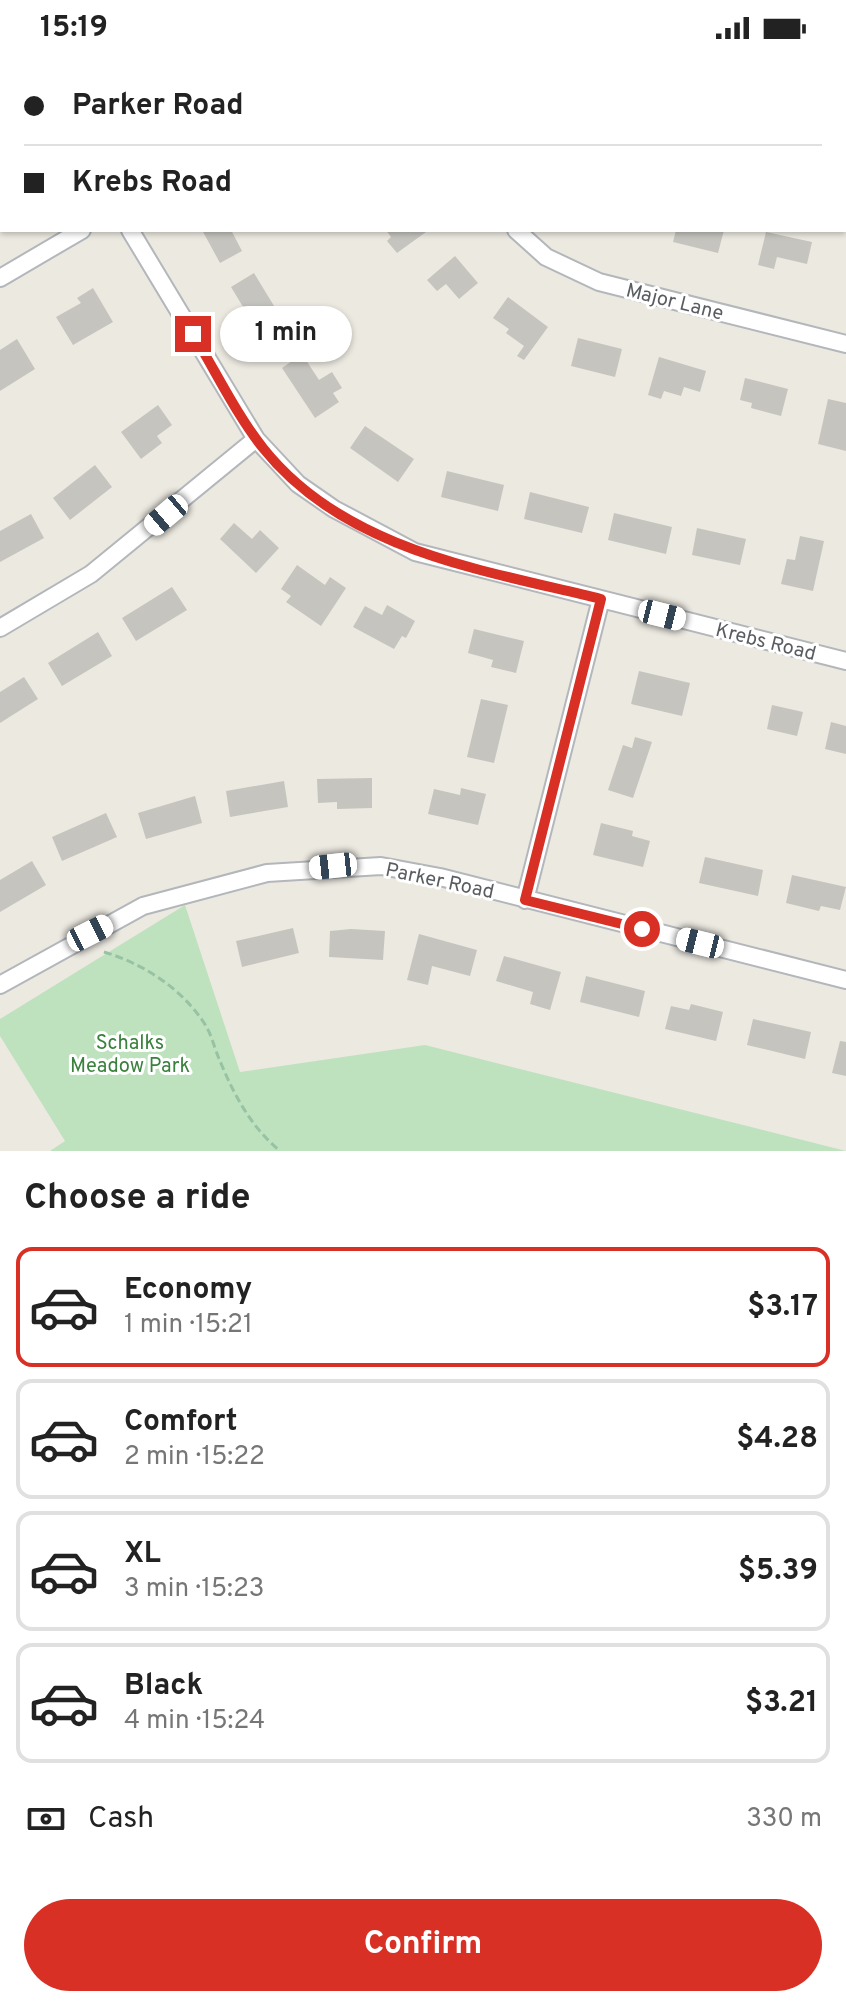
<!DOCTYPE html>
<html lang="en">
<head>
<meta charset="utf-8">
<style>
	body { margin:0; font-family:Overpass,sans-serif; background:#f2f2f2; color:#222; height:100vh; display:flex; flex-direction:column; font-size:30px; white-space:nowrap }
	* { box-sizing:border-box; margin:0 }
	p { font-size:26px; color:#767676 }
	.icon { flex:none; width:44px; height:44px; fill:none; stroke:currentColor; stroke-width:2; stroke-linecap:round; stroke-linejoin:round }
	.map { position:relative; height:1095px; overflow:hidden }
	.drawer { display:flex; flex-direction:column; background:#fff; flex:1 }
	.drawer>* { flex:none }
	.hud { position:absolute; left:0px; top:0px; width:846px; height:176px; box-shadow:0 2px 6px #0004; display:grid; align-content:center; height:176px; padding:0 24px; background:#fff }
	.end { position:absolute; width:36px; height:36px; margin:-18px; border:10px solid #d93025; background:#fff; box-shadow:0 0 0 4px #fff }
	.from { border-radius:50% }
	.bubble { position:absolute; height:56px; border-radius:28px; background:#fff; box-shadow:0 2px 6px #0004; font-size:26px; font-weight:700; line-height:56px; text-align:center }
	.car { position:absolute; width:24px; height:48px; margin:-24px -12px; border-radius:10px; box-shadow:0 0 6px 2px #0007; background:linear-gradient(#fff 24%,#345 0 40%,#fff 0 76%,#345 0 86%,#fff 0) }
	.hud b { display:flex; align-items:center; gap:28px; height:76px; font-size:30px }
	.hud b+b { border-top:2px solid #e0e0e0 }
	.hud i { width:20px; height:20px; background:#222 }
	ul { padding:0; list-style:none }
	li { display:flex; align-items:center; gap:24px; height:120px; margin:0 16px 12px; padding:0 8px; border:4px solid #e0e0e0; border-radius:16px }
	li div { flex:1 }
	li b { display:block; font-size:30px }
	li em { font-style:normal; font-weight:700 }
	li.on { border-color:#d93025 }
	li>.icon { width:72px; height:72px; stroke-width:1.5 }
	h2 { padding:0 24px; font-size:36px; line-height:96px }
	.pay { display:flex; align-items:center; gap:20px; height:88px; padding:0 24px; font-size:30px }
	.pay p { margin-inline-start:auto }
	.action { display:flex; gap:16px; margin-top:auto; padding:16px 24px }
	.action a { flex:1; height:92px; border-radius:48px; background:#d93025; color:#fff; font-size:32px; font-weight:700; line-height:92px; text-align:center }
	.status { display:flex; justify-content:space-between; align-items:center; height:56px; padding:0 40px; background:#fff; direction:ltr }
	.status svg { height:22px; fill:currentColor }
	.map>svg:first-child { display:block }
</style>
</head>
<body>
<div class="status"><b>15:19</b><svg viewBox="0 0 49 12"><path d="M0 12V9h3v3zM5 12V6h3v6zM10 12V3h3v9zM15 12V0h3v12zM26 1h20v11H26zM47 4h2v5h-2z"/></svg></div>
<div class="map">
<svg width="846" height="1095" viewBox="0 0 846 1095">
	<rect width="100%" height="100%" fill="#ece9e1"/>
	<path fill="#bee2be" d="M185 849 240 1016 425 989 846 1095H50L65 1085 0 980V963Z"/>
	<path fill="#c6c4be" d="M202 174H231L242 195 220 207Z
		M386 174H424L426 176 397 197 387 185 391 181Z
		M676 174H724L718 197 673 186Z
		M766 176 812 186 807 208 777 201 774 213 758 209Z
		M455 200 478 227 459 243 446 228 437 235 427 224Z
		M254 217 285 268 262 282 231 231Z
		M93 232 113 266 73 289 56 261 81 247 77 242Z
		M508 241 548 271 524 304 517 300 524 290 506 277 509 273 493 262Z
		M578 282 622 293 615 321 571 310Z
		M17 283 35 313 0 335V294Z
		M302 298 319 324 332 316 342 332 333 337 339 346 315 362 282 312Z
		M659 301 706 315 700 336 684 331 681 340 664 335 661 343 648 339Z
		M745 322 788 333 781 360 751 352 752 347 740 344Z
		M828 343 846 347V395L818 388Z
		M158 349 172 369 157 380 162 387 141 403 121 376Z
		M365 370 414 403 398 426 350 392Z
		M95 409 112 431 70 464 53 442Z
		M447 415 504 429 498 455 441 441Z
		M530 436 589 451 582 477 524 463Z
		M614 457 672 471 666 498 608 484Z
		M31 458 44 482 0 506V475Z
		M234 467 252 483 260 474 279 492 256 517 220 483Z
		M697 472 746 483 740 509 692 499Z
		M800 480 824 485 813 535 781 528 787 503 795 504Z
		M297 509 325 529 330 521 346 532 321 570 286 546 291 540 281 533Z
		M172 531 187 554 136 585 122 562Z
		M387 549 415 565 406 582 402 580 394 593 353 571 365 550 382 559Z
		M474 573 524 585 516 617 491 611 493 604 468 597Z
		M98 576 112 600 62 630 48 607Z
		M639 615 690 627 682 660 631 648Z
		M24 621 38 643 0 667V636Z
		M481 643 508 649 494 707 467 701Z
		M772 649 803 656 797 680 767 673Z
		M831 666 846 670V698L825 693Z
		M635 681 652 686 633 742 608 734 623 689 632 692Z
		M372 722V752L337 753V746L318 747 317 723Z
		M284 725 288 751 230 761 226 735Z
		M461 732 486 738 478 769 428 758 434 733 460 739Z
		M195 740 202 767 146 783 138 757Z
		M106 757 117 781 62 805 52 781Z
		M601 767 633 775 632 780 650 785 643 811 593 799Z
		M705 801 763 814 758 840 699 827Z
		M32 805 46 829 0 856V824Z
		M792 819 846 831 840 854 821 850 819 855 786 847Z
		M293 872 299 897 242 911 236 885Z
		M351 873 385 875 383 904 329 901 330 875Z
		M419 878 477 894 470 920 432 910 428 929 407 924Z
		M504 900 561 916 550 954 530 948 533 936 496 925Z
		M586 920 645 935 639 961 580 946Z
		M691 948 723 956 716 985 665 973 671 950 689 954Z
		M753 963 811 976 805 1003 747 989Z
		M840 985 846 986V1020L832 1017Z"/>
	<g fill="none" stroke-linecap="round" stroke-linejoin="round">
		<g stroke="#b3b7bb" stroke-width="20">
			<path id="street" d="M27 0 28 2
				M390 0 391 2
				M130 174 256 383 298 428 334 453 415 496 846 605
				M516 174 546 201 599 226 846 288
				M0 222 82 174
				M0 572 91 518 256 383
				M525 844 601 543
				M0 929 143 850 267 817 381 810 440 821 846 924"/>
		</g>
		<path stroke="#98c2a4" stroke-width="3" stroke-dasharray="8 4" stroke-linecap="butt" d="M104 896C144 908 183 933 206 970 212 980 215 994 220 1005 234 1039 251 1071 280 1095"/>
		<use href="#street" stroke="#fff" stroke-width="16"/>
	</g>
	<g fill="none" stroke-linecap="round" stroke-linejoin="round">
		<path stroke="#d93025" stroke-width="10" d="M193 278C216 316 236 358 263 392 344 494 483 514 601 543L525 844 642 873"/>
	</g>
	<g text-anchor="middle" stroke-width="6" stroke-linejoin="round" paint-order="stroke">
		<g font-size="20" fill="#595d61" stroke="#fff">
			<text transform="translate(675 245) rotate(14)" y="7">Major Lane</text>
			<text transform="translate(766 585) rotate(14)" y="7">Krebs Road</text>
			<text transform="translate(440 824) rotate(12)" y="7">Parker Road</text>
		</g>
		<g font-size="20" fill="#39813c" stroke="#fff">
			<text x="130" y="993">Schalks<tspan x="130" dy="23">Meadow Park</tspan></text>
		</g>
	</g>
</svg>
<i class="end from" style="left:642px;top:873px"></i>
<i class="end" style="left:193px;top:278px"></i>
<div class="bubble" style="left:220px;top:250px;width:132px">1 min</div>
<i class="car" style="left:166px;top:459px;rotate:230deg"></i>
<i class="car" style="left:662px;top:559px;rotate:104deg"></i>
<i class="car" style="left:333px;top:810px;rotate:264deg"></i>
<i class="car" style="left:90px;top:877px;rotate:63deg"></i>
<i class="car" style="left:700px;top:887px;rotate:284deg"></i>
<div class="hud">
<b><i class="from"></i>Parker Road</b>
<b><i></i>Krebs Road</b>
</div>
</div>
<section class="drawer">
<h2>Choose a ride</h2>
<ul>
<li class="on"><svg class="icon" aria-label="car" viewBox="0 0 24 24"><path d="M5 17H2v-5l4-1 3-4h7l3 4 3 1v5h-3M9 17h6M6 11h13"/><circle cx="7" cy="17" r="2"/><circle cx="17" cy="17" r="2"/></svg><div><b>Economy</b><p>1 min · 15:21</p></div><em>$3.17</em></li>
<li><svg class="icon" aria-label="car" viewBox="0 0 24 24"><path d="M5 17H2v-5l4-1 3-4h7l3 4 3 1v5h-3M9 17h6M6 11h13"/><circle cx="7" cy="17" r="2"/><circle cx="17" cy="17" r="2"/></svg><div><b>Comfort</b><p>2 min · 15:22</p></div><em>$4.28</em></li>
<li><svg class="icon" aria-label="car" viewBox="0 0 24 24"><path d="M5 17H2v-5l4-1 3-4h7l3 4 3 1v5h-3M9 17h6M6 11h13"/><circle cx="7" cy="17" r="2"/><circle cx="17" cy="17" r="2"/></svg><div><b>XL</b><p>3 min · 15:23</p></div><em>$5.39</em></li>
<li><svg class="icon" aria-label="car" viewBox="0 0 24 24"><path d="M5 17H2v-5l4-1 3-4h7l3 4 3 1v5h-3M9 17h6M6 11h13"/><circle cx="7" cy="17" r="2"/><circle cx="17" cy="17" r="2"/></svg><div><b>Black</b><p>4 min · 15:24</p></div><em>$3.21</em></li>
</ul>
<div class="pay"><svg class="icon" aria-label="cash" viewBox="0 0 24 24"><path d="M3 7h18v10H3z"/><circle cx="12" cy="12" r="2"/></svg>Cash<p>330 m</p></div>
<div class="action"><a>Confirm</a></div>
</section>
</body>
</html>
